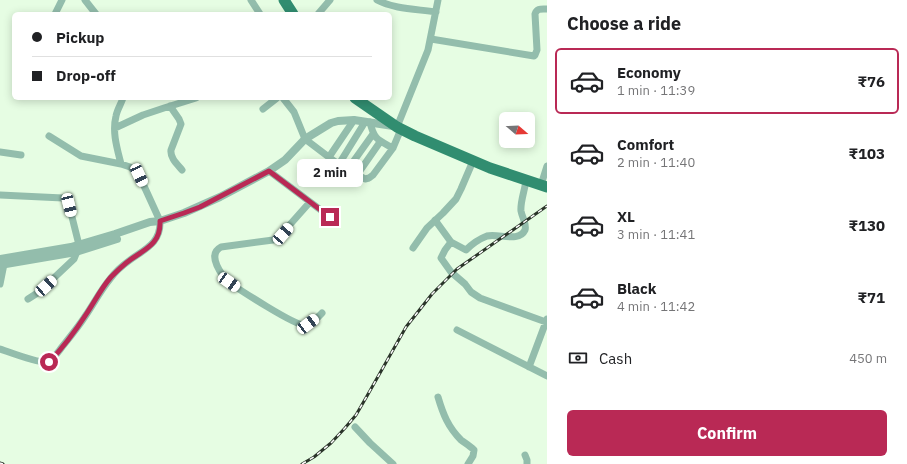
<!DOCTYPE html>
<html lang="en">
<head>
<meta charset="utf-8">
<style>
	body { margin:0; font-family:"IBM Plex Sans",sans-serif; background:#f2f2f2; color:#202124; height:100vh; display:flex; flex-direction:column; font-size:15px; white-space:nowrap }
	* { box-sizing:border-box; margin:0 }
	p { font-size:13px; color:#757577 }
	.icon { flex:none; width:22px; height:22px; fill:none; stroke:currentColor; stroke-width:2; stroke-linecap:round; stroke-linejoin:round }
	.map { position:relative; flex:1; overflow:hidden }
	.details { display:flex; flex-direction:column; background:#fff; width:360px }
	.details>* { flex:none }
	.top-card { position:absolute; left:12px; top:12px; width:380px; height:88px; border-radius:6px; box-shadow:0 2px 10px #0003; display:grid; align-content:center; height:88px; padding:0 20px; background:#fff }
	.needle { width:26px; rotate:109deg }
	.tools { position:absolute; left:499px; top:112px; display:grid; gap:8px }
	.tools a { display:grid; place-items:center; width:36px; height:36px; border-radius:6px; background:#fff; box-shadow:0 2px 10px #0003; font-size:20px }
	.end { position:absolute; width:18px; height:18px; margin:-9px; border:5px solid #b92955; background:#fff; box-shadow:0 0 0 2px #fff }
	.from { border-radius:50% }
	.bubble { position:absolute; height:28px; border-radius:6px; background:#fff; box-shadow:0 2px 10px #0003; font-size:13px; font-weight:700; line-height:28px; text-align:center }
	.car { position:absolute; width:12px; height:24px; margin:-12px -6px; border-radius:5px; box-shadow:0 0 3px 1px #0007; background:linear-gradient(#fff 24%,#345 0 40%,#fff 0 76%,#345 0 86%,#fff 0) }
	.top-card b { display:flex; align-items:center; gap:14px; height:38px; font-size:15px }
	.top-card b+b { border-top:1px solid #e0e0e0 }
	.top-card i { width:10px; height:10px; background:#202124 }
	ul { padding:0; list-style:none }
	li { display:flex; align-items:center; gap:12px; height:66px; margin:0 8px 6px; padding:0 12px; border:2px solid transparent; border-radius:6px }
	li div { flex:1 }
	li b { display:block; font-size:15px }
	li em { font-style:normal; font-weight:700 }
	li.active { border-color:#b92955 }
	li>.icon { width:36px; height:36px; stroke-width:1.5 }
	h2 { padding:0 20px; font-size:18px; line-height:48px }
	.pay { display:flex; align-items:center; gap:10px; height:44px; padding:0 20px; font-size:15px }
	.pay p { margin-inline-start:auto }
	.cta { display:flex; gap:8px; margin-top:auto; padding:8px 20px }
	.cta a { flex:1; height:46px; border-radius:6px; background:#b92955; color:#fff; font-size:16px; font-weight:700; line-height:46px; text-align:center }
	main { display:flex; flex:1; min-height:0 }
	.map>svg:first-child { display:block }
</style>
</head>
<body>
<main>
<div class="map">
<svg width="547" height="464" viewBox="0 0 547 464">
	<rect width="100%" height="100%" fill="#e6fde3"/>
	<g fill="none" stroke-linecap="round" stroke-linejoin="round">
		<path stroke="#93bdac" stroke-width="7" d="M85 0 96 14
			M251 0 260 14
			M377 0C394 9 416 9 436 12
			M55 14 62 0
			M318 14 330 0
			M431 39 534 56 535 55 537 50 535 14C537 8 541 9 547 9
			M283 98 294 112 305 139 334 161 365 179 369 178 373 175 393 148 401 129
			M170 106 179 119 181 124 171 150C170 158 177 164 182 170
			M263 109 277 98
			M370 122C374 140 378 140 393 148
			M397 127 428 50 438 0
			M115 128 143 115 164 108 196 98
			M0 152 21 155
			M329 157 354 120
			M121 164C117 148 112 132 116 116 117 110 121 104 123 98
			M339 164 365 122
			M348 169 373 134
			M269 171 330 217
			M357 175 380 142
			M541 185 547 166
			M0 195 63 198 66 199 69 205 79 245
			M310 202 278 238 273 240 221 247C206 255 222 276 230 283 240 290 294 325 304 325 311 325 317 318 322 313
			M435 220 451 242 445 250 441 258 451 272 465 284 471 292 480 298 546 322
			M451 242 466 250C472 244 479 239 487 236 498 233 519 243 525 230 527 224 522 217 521 211 520 202 525 190 526 180
			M413 248 427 228 443 213 456 199 461 189 473 161
			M0 284 4 264
			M28 299 39 292 74 259 76 254V252
			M457 330 547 376
			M0 349C9 352 40 364 47 362 53 360 58 352 62 347 70 337 79 326 86 315 94 303 101 290 110 279 115 272 123 265 130 260 145 249 161 243 160 221L139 175 130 167 121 164 81 156 49 136
			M529 367 547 319
			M438 397C443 414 448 427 461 440 465 443 470 446 474 450L473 456 468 464
			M355 427 370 443 393 464
			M525 455 527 460V464"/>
		<path stroke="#93bdac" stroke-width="8" d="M0 259 71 247 115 234 150 222 160 221 184 213 220 197 269 171 285 160 305 139 331 123 338 121 354 120 393 126
			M0 265 76 252 117 239"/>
		<path stroke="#318d70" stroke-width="11" d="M284 0 293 14
			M355 98 397 127 415 136 490 168 547 187"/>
		<g stroke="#2a3429" stroke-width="3">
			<path id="rail" d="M0 463 3 464
				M302 464 314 457 331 443 345 428 356 415 367 396 406 327 432 294 457 269 547 206"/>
		</g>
		<use href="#rail" stroke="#fff" stroke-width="1.5" stroke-dasharray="4.5" stroke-linecap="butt"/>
	</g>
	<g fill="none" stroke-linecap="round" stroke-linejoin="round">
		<path stroke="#b92955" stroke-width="5" d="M49 362C64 347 76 330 87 313 95 301 102 287 111 277 117 271 123 265 130 260 145 249 161 244 160 221L184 213 200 207 269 171 330 217"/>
	</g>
</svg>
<div class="tools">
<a><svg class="needle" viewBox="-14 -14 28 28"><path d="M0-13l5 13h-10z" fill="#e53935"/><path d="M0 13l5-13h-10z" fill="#757577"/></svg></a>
</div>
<i class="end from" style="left:49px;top:362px"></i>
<i class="end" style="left:330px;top:217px"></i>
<div class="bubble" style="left:297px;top:159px;width:66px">2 min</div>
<i class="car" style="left:139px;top:175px;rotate:155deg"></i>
<i class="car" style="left:69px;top:205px;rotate:166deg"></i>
<i class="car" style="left:283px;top:234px;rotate:41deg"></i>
<i class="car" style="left:229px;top:282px;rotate:124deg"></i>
<i class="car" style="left:46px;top:286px;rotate:48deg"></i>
<i class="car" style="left:308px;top:324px;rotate:53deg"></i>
<div class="top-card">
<b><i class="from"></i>Pickup</b>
<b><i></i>Drop-off</b>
</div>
</div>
<section class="details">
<h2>Choose a ride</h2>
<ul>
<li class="active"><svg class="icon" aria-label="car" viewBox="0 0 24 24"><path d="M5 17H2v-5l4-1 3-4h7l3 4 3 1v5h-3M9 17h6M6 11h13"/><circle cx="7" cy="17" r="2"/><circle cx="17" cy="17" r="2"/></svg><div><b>Economy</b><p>1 min · 11:39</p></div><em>₹76</em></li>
<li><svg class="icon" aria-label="car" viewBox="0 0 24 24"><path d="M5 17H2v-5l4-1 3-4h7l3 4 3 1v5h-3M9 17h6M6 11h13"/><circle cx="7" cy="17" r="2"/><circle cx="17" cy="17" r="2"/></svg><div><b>Comfort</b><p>2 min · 11:40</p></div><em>₹103</em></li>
<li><svg class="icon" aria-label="car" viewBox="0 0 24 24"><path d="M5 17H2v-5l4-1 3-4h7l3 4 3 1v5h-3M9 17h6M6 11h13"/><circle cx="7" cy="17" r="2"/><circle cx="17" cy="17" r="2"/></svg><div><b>XL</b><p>3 min · 11:41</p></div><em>₹130</em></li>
<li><svg class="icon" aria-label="car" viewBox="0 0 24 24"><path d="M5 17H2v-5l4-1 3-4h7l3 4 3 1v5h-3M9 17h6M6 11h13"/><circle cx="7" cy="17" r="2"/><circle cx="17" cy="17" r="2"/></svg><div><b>Black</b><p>4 min · 11:42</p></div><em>₹71</em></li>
</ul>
<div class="pay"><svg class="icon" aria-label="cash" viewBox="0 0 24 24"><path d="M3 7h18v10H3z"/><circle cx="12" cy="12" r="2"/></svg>Cash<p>450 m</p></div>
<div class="cta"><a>Confirm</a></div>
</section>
</main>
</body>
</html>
